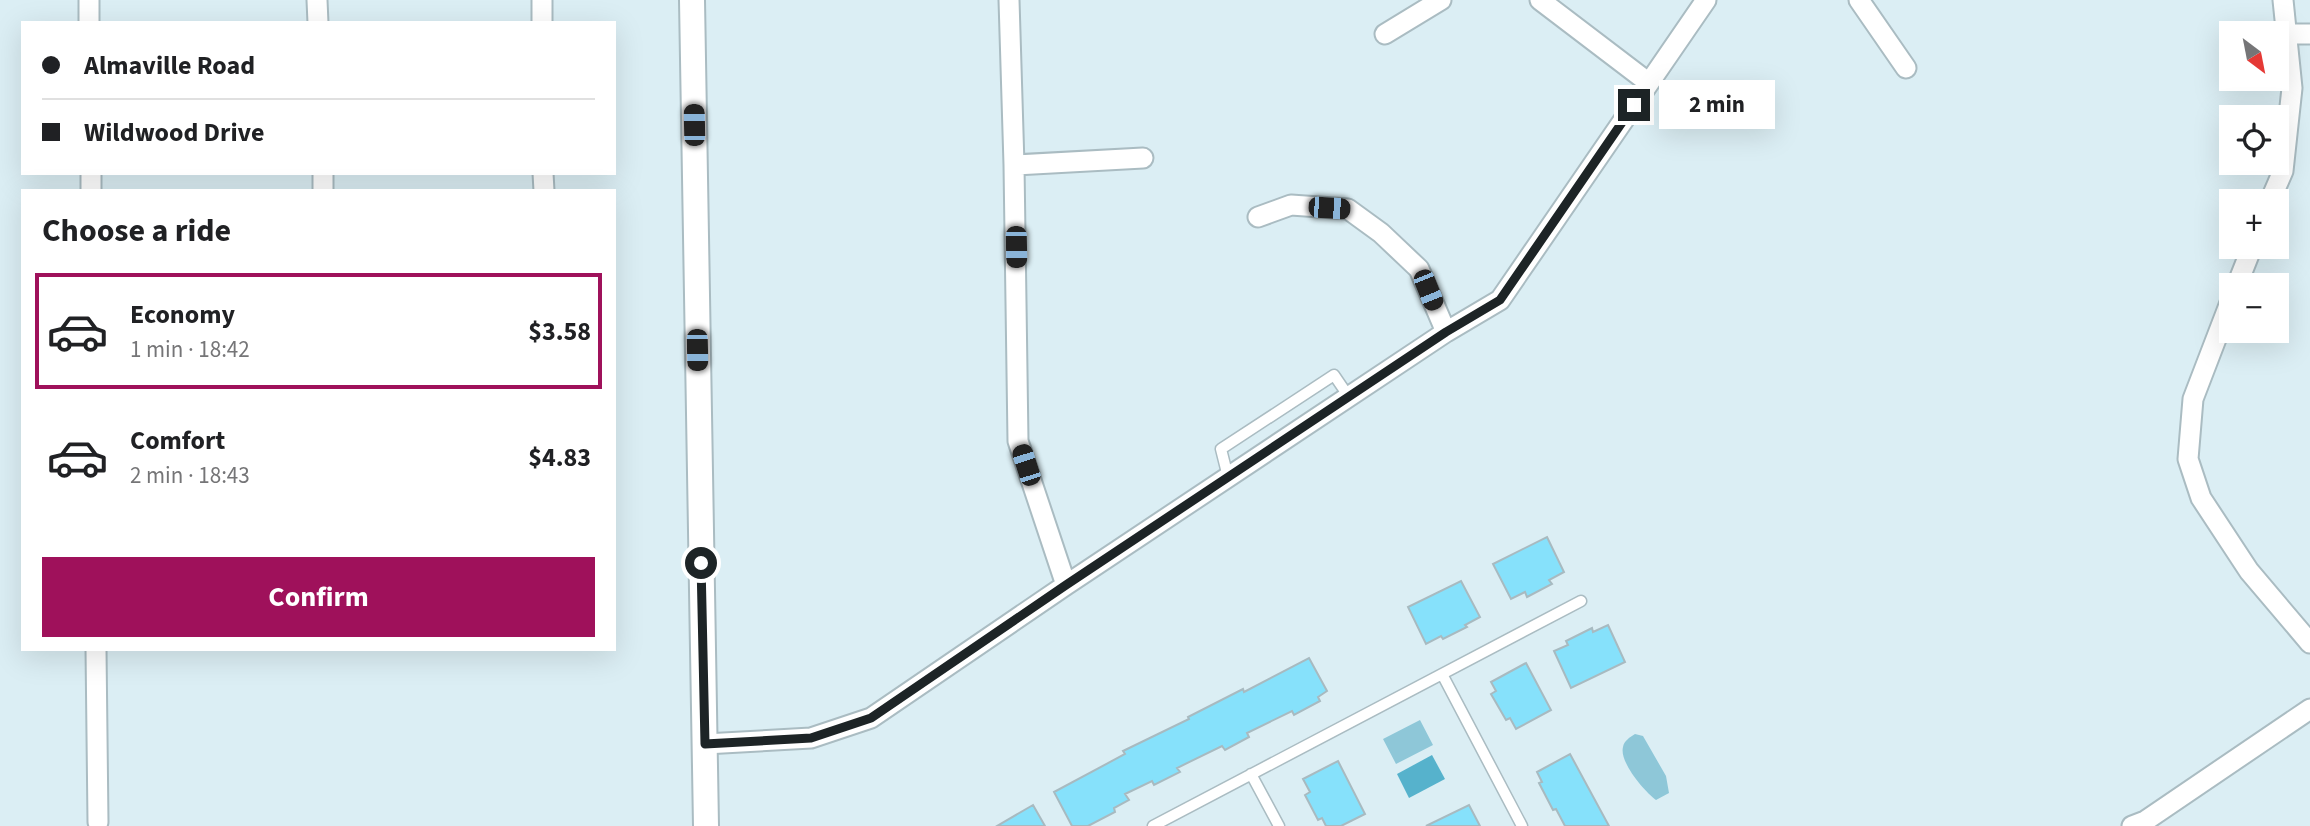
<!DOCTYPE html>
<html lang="en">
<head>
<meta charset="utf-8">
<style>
	body { margin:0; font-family:"Source Sans 3",sans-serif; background:#f6f6f6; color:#202124; height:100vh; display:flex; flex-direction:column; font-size:26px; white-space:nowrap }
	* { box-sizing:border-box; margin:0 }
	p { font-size:23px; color:#757577 }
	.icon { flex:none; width:38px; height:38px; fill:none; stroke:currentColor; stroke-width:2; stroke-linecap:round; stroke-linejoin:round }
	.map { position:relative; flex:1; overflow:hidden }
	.sheet { position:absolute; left:21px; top:189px; width:595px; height:462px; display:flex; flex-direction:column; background:#fff; border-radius:0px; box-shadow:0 7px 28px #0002 }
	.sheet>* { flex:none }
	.guide { position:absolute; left:21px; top:21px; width:595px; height:154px; border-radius:0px; box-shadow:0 7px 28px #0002; display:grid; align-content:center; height:154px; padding:0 21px; background:#fff }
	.needle { width:46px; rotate:148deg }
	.fabs { position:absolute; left:2219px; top:21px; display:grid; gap:14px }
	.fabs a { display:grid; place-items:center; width:70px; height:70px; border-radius:0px; background:#fff; box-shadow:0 7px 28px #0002; font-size:35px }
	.end { position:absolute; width:32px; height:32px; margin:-16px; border:9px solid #1d2426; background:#fff; box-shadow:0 0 0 4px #fff }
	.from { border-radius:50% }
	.bubble { position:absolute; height:49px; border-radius:0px; background:#fff; box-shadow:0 7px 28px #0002; font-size:23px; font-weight:700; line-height:49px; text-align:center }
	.car { position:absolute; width:21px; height:42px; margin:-21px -10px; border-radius:9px; box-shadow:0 0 5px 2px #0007; background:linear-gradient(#222 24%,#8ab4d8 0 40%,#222 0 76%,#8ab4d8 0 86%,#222 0) }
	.guide b { display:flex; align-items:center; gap:24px; height:66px; font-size:26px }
	.guide b+b { border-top:2px solid #e0e0e0 }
	.guide i { width:18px; height:18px; background:#202124 }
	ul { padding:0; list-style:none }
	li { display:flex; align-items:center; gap:21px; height:116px; margin:0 14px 10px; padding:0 7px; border:4px solid transparent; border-radius:0px }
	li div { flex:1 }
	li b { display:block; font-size:26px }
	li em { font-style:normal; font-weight:700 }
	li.active { border-color:#9f115b }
	li>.icon { width:63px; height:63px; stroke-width:1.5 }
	h2 { padding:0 21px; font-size:32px; line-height:84px }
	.cta { display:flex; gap:14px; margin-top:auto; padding:14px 21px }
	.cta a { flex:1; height:80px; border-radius:0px; background:#9f115b; color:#fff; font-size:28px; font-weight:700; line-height:80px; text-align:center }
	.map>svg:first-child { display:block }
</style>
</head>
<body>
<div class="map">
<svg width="2310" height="826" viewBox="0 0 2310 826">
	<rect width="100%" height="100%" fill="#dbeef4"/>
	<path fill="#8ec7d8" d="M1420 720 1433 745 1396 764 1383 739Z
		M1635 734 1643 736 1666 776 1669 793 1656 800C1645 792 1619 762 1623 747 1624 741 1630 737 1635 734Z"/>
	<path fill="#56b2cc" d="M1432 755 1445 779 1409 798 1397 774Z"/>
	<path fill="#86e1fb" stroke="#a8bac0" stroke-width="2" d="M1547 537 1564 572 1549 580 1552 584 1527 597 1525 592 1511 599 1493 564Z
		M1461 581 1480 617 1465 625 1467 627 1443 639 1441 636 1426 644 1408 607Z
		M1608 625 1625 662 1571 688 1554 651 1568 645 1566 641 1592 628 1593 632Z
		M1309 658 1327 691 1318 697 1320 701 1294 715 1292 711 1247 733 1249 737 1225 750 1222 746 1177 768 1180 772 1154 785 1152 781 1125 794 1129 800 1114 808 1115 812 1088 826H1072L1054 792 1125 754 1123 751 1189 719 1188 717 1243 689 1244 692Z
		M1526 663 1551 710 1516 729 1510 718 1506 720 1491 694 1496 691 1491 682Z
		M1570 754 1609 826H1565L1556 809 1553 810 1539 783 1542 782 1537 772Z
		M1338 761 1365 814 1341 826H1326L1322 818 1318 820 1305 795 1310 792 1303 779Z
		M1033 805 1045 826H997Z
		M1469 805 1480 826H1426Z"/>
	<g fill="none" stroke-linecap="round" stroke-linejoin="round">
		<g stroke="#aabcc2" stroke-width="13">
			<path id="service" d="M1228 477 1221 449 1334 375 1349 397
				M1442 674 1522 826
				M1251 774 1279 826
				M1153 826 1581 601"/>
		</g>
		<g stroke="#aabcc2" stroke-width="23">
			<path id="minor" d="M89 0V23
				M317 0 318 23
				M542 0V23
				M1009 0 1014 165 1018 441 1066 585
				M1540 0 1649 83
				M1859 0 1906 68
				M1385 34 1441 0
				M2286 34H2310
				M1014 165 1143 158
				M91 173V191
				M323 173V191
				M543 173 544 191
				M2270 201 2283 171 2292 88 2283 0
				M1258 217 1291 205 1348 209 1381 233 1419 269 1446 332
				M2237 285 2252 247
				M2231 300 2193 399 2188 459 2201 498 2249 571 2310 643
				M96 649 98 822
				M705 744 811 738 871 718 1066 585 1446 332 1500 300 1706 0
				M2132 826 2145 821 2310 709"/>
		</g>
		<g stroke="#aabcc2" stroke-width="28">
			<path id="tertiary" d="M692 0 706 826"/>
		</g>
		<use href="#service" stroke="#fff" stroke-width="10"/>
		<use href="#minor" stroke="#fff" stroke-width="19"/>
		<use href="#tertiary" stroke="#fff" stroke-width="24"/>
	</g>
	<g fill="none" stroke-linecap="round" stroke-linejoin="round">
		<path stroke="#1d2426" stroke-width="9" d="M701 563 705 744 811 738 871 718 1066 585 1446 332 1500 300 1634 105"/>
	</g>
</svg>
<div class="fabs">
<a><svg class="needle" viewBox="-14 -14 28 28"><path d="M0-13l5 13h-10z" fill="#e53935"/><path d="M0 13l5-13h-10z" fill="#757577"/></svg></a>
<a><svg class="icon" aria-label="locate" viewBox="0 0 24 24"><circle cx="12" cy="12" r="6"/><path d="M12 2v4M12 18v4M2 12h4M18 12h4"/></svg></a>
<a>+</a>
<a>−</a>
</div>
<i class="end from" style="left:701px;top:563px"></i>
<i class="end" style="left:1634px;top:105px"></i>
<div class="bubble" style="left:1659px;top:80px;width:116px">2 min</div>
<i class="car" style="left:694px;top:125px;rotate:359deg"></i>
<i class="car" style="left:1329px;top:208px;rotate:94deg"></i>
<i class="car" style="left:1016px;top:247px;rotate:179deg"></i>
<i class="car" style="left:1428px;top:290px;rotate:158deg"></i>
<i class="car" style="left:697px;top:350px;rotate:179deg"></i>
<i class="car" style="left:1026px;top:465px;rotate:342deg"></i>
<div class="guide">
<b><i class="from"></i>Almaville Road</b>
<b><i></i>Wildwood Drive</b>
</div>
<section class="sheet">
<h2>Choose a ride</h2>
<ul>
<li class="active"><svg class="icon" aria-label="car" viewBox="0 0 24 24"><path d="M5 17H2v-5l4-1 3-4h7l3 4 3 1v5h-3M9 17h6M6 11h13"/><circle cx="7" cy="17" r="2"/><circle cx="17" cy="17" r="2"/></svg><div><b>Economy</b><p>1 min · 18:42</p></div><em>$3.58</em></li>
<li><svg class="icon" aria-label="car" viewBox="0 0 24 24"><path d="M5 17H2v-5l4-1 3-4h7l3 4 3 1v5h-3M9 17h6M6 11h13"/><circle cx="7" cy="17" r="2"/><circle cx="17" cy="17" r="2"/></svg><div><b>Comfort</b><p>2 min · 18:43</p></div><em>$4.83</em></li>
</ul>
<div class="cta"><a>Confirm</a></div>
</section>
</div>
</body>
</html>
